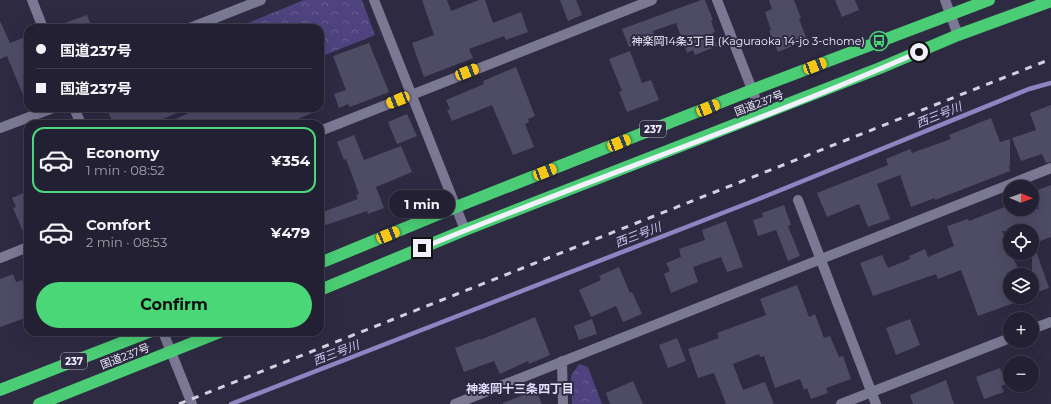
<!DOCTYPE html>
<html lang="en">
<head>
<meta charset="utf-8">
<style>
	body { margin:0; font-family:Montserrat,"Noto Sans JP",sans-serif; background:#2a283a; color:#f1f3f6; height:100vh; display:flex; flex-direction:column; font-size:15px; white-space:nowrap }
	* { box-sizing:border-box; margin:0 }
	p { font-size:13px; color:#a2a3ac }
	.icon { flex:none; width:22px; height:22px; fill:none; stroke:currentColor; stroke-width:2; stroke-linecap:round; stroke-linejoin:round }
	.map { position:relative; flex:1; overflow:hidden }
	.sheet { position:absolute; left:24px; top:120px; width:300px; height:216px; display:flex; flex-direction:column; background:#222032; border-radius:12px; box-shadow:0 4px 16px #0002,0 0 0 1px #3f3e4d }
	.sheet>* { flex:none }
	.banner { position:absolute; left:24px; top:24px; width:300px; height:88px; border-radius:12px; box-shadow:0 4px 16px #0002,0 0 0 1px #3f3e4d; display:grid; align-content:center; height:88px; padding:0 12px; background:#222032 }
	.needle { width:26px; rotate:91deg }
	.controls { position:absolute; left:1003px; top:180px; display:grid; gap:8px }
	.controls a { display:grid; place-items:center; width:36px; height:36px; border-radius:50%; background:#222032; box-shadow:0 4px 16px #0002,0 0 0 1px #3f3e4d; font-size:20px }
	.end { position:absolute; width:18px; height:18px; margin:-9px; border:5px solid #f1f0fd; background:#111; box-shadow:0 0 0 2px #111 }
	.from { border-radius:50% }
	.bubble { position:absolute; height:28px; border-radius:14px; background:#222032; box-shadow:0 4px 16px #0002,0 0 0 1px #3f3e4d; font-size:13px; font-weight:700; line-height:28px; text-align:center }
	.car { position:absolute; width:12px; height:24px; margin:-12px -6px; border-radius:5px; box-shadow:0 0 3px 1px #0007; background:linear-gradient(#f5c518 24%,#345 0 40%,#f5c518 0 76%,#345 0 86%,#f5c518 0) }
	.banner b { display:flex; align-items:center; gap:14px; height:38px; font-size:15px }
	.banner b+b { border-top:1px solid #3f3e4d }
	.banner i { width:10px; height:10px; background:#f1f3f6 }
	ul { padding:7px 0 0; list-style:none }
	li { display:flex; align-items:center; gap:12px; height:66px; margin:0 8px 6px; padding:0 4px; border:2px solid transparent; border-radius:12px }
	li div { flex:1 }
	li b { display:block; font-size:15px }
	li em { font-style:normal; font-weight:700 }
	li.selected { border-color:#4ad778 }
	li>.icon { width:36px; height:36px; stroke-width:1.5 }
	.primary-button { display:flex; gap:8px; margin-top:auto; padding:8px 12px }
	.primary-button a { flex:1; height:46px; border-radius:24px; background:#4ad778; color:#111; font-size:16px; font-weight:700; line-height:46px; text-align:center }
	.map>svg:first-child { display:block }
</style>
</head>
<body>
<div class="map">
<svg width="1051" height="404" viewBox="0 0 1051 404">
	<defs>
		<pattern id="park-crowns" width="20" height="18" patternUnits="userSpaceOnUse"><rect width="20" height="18" fill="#4f437f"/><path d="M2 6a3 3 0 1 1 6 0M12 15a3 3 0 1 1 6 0" fill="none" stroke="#695e92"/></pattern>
	</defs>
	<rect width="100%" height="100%" fill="#2e2a42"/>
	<path fill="url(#park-crowns)" d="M304 0H362L375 35 320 57V28H250L248 23Z
		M579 364 588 367 602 404H572L571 376Z"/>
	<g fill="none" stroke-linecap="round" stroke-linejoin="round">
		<path stroke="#8f83c1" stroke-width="4.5" d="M231 404 756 200 1029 89 1051 83"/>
	</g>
	<path fill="#4e4b65" d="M422 0H447L451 11 479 0H485L493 23 521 12 528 32 506 40 504 36 469 49 473 58 424 77 412 43 434 35Z
		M560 0H576L582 15 568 21Z
		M701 0H705L713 20 711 21 715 32 712 33 717 46 695 55 693 50 687 53 676 23 653 31 655 38 629 47 622 29Z
		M769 0H794L801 18 799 19 807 40 778 52 769 31 771 30 765 12 772 9Z
		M835 0H855L859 10 842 17Z
		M87 15 92 28H55L54 27Z
		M0 21 10 43 23 38 28 50V107L7 56 0 59Z
		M369 43 389 92 350 107 348 104 339 108 334 94 346 90 333 56Z
		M630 51 642 83 651 80 659 100 627 112 619 92 622 91 609 59Z
		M516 67 535 116 528 119 529 122 525 124 534 147 513 155 492 105 452 121 447 110 450 109 446 100 484 84 483 81Z
		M1051 105V162L1046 163 1042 154 1021 161 1012 138 1036 130 1030 113Z
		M107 108H189L151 124H113Z
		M200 108H324L286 124H164Z
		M407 114 417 136 397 144 388 122Z
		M991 118 1000 142 1010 139V165L1009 166 1010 171 935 200V198L911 207 900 175 877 184 890 219 868 227 859 204 827 217 817 193 888 165 886 159 910 149 912 153 951 139 949 135Z
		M354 135 364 160 401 146 412 172 376 187 384 208 368 214 367 211 320 227V213L358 199 356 195 359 194 346 159 344 160 337 142Z
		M1051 185V237L1032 244V231H1002L1010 250V253H1011L1021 275H1010V297H1024L1022 298V300L978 316 961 270 938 279 936 274 873 296 860 263 882 255 888 268 910 259 909 256 925 249 928 257 954 246 947 226 968 219 969 221 1010 205V209H1039L1033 192Z
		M28 191V241H27L13 208 16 207 12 198Z
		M784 205 791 225 788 226 800 256 788 261 776 230 758 236 753 220 763 217 762 213Z
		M726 221 743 267 727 272 721 257 693 267 698 282 671 293 664 274 670 271 666 263 681 257 679 249 705 240 702 230Z
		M1032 245H1034L1049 288 1032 294Z
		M619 267 630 293 632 292 642 314 623 322 616 306 591 317 579 290 601 280 599 276Z
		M13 274 16 282 22 280 28 295V317L0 327V279Z
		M797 285 809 317 815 314 824 338 830 336 839 357 843 356 851 379 826 388 828 393 811 399 807 388 804 390 800 379 775 388 764 356 760 357 759 354 733 364 743 390 765 382 774 404H726L714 373 698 378 688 349 719 338 717 333 766 315 760 299Z
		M535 317 550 355 529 364 528 361 500 374 494 361 464 372 455 348 479 339 480 340Z
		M592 319 597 334 579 340 574 326Z
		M910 319 920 345 896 355 886 328Z
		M677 338 686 361 668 368 659 345Z
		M1000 368 1006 384 1001 386 1004 392 984 399 976 377Z
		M946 380 954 404H913L910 395Z
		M633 381 643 404H610L606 393Z
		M536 390 542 404H503V403Z"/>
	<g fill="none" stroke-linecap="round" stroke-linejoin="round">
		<path stroke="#7b7894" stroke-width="10" d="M32 0 43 28
			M374 0 465 230
			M717 0 762 115
			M945 0 958 35
			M190 28 261 0
			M74 108 81 124
			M0 128 53 108
			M320 131 652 0
			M798 200 876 404
			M0 258 28 247
			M1032 329 1051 322
			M163 332 192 404
			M562 361 563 404
			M455 404 1051 168
			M841 404 1010 338"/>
		<path stroke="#4acd74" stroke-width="12" d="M320 263 456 207 752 90 989 0
			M320 290 465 230 880 68 958 35 1051 1
			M0 390 149 332
			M39 404 220 332"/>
		<path stroke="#d2d1df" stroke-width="3" stroke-dasharray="7 7" stroke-linecap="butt" d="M179 404 1051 59"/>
	</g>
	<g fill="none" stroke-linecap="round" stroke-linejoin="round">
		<path stroke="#f1f0fd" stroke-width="5" d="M422 248C586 180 756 124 919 52"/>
	</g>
	<defs>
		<g id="bus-ring" transform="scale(1)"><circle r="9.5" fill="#2e2a42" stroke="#4ad778" stroke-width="1.5"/><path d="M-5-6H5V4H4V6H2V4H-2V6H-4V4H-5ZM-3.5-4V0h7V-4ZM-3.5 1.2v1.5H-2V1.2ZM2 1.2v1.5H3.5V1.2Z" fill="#4ad778"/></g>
	</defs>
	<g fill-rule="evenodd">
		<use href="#bus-ring" x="879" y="41"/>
	</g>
	<g text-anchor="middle" stroke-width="4" stroke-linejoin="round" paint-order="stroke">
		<g fill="#2e2a42" stroke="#b6b5c5" stroke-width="1">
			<rect x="640" y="121" width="26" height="16" rx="3"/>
			<rect x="61" y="353" width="26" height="16" rx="3"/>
		</g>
		<g font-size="10" font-weight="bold" fill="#f1f0fd">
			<text x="653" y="133">237</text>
			<text x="74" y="365">237</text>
		</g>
		<g font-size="11" fill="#f1f0fd" stroke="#2e2a42" text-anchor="end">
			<text x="865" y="45">神楽岡14条3丁目 (Kaguraoka 14-jo 3-chome)</text>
		</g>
		<g font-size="11" fill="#f1f0fd" stroke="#2e2a42">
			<text transform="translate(759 103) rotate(-21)" y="4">国道237号</text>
			<text transform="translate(125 356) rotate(-21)" y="4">国道237号</text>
		</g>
		<g font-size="12" font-style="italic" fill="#cac5f3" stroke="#2e2a42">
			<text transform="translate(939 115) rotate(-22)" y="4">西三号川</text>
			<text transform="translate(638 235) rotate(-21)" y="4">西三号川</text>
			<text transform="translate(336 353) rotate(-21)" y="4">西三号川</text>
		</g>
		<g font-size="12" font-weight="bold" fill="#e1defd" stroke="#2e2a42">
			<text x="520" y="393">神楽岡十三条四丁目</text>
		</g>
	</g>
</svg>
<div class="controls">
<a><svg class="needle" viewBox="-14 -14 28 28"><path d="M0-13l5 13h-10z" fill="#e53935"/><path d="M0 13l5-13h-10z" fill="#a2a3ac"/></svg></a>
<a><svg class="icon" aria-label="locate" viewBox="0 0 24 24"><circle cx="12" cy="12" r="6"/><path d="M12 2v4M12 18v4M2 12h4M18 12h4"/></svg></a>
<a><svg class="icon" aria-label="layers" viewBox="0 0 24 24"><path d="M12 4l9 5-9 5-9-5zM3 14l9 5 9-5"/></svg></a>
<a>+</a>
<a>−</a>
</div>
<i class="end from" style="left:919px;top:52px"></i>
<i class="end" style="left:422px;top:248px"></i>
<div class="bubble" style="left:389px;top:190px;width:66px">1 min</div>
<i class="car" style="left:815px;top:66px;rotate:69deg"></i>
<i class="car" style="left:467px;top:72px;rotate:69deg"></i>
<i class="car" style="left:398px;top:100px;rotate:248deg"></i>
<i class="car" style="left:708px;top:108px;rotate:68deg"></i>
<i class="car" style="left:619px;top:143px;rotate:68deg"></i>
<i class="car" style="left:545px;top:172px;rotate:69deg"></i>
<i class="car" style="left:388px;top:235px;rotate:68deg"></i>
<div class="banner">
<b><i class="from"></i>国道237号</b>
<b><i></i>国道237号</b>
</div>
<section class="sheet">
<ul>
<li class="selected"><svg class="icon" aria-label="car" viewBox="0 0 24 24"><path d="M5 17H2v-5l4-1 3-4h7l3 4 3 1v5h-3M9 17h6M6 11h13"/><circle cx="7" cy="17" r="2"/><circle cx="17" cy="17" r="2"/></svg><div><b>Economy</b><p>1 min · 08:52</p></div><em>¥354</em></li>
<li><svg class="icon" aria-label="car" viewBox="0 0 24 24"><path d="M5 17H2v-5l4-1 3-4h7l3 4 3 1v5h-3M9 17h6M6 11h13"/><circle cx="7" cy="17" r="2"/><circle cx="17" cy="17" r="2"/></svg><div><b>Comfort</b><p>2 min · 08:53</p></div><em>¥479</em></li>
</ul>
<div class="primary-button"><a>Confirm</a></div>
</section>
</div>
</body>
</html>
